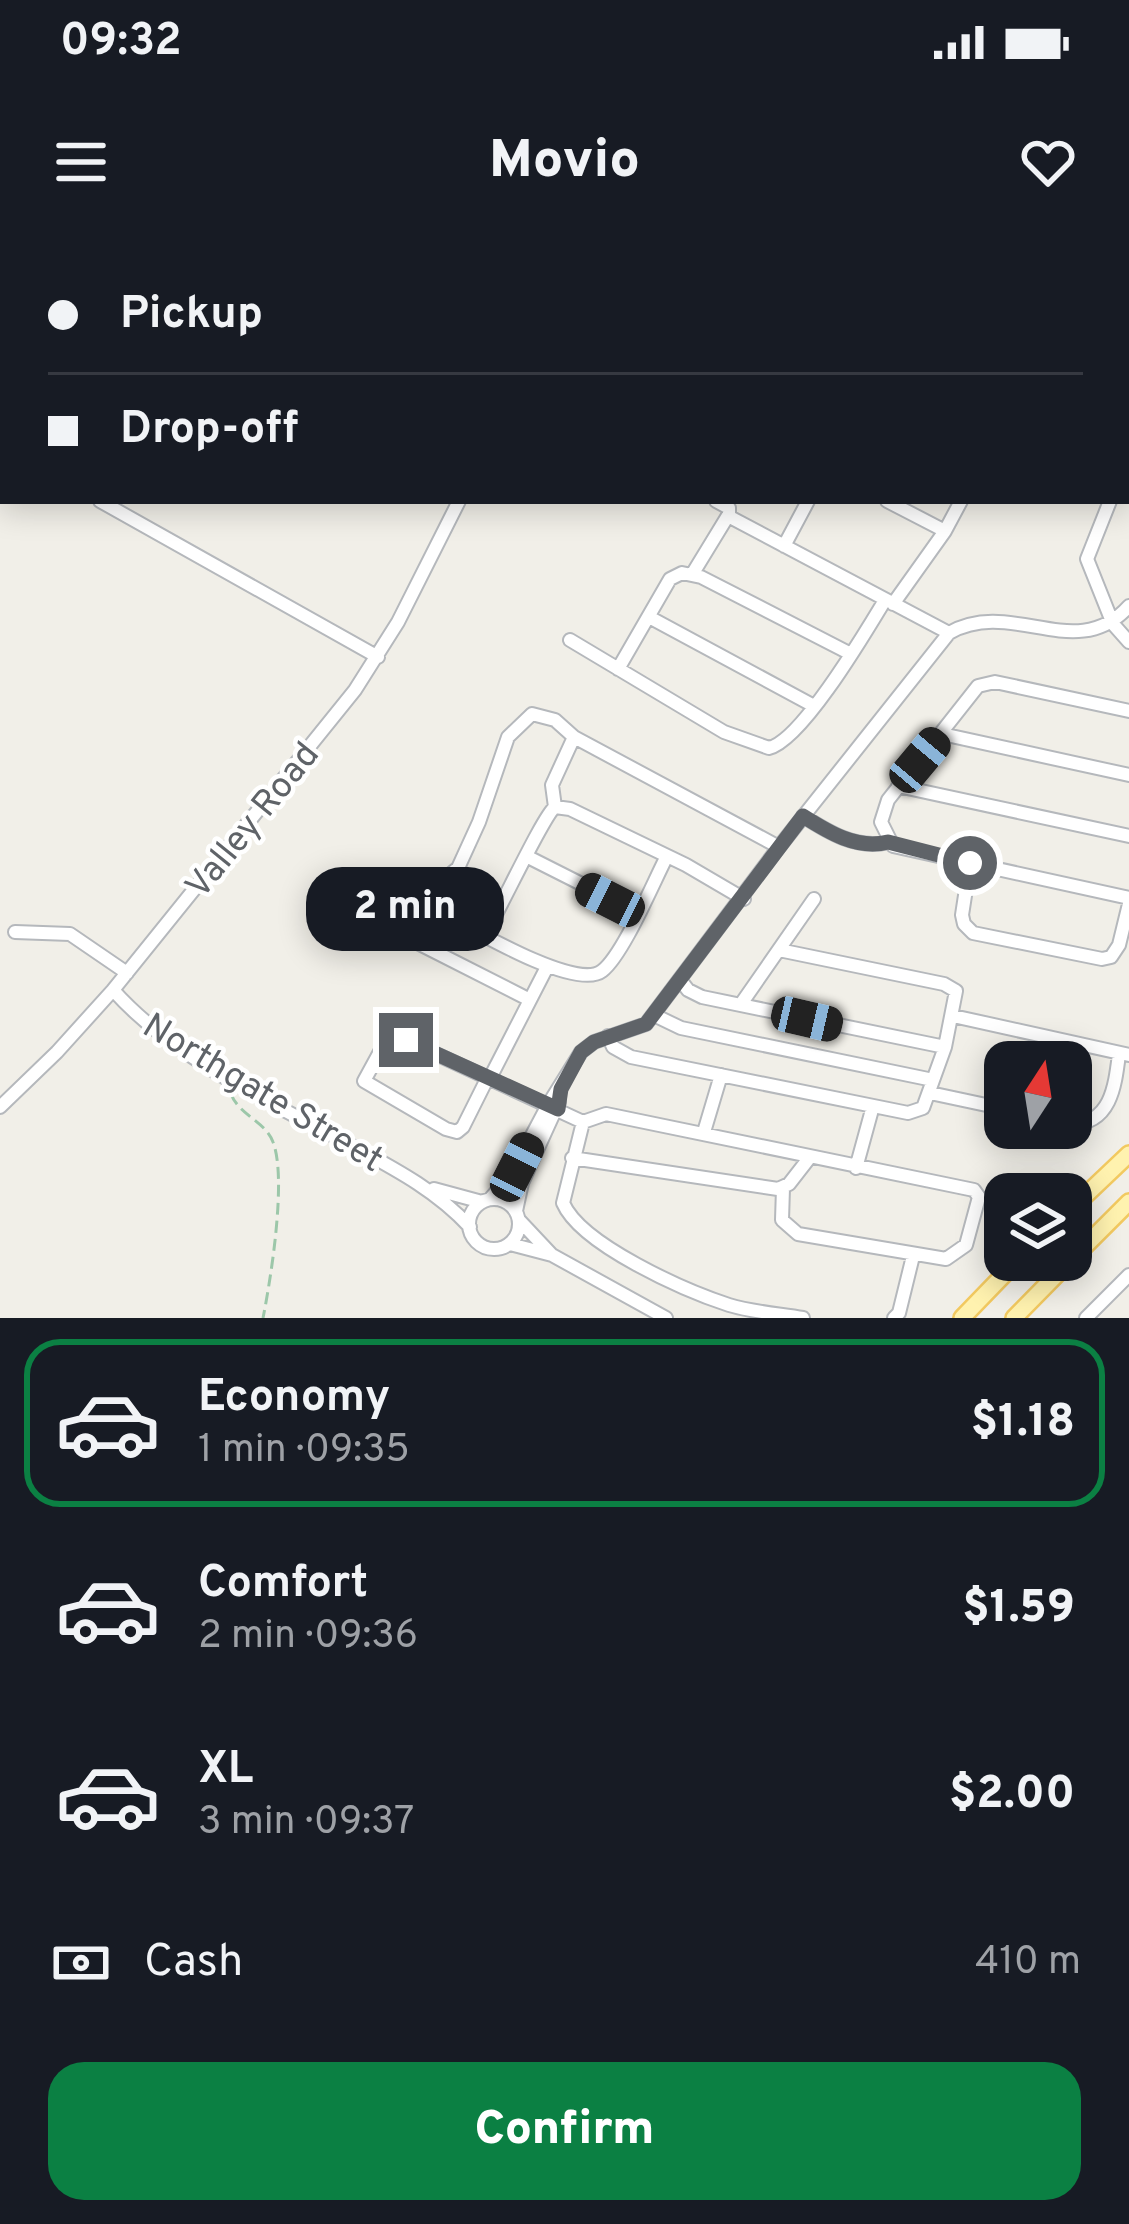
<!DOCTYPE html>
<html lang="en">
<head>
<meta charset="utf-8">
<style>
	body { margin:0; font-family:Overpass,sans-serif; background:#242831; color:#f1f3f6; height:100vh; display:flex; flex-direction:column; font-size:45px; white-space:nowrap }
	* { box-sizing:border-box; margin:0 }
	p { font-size:39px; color:#9ea1a6 }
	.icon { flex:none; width:66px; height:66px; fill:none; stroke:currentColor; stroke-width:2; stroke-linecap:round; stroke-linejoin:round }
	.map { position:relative; height:1078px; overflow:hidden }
	.panel { display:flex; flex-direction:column; background:#171b24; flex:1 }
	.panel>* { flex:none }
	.banner { position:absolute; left:0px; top:0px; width:1131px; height:264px; box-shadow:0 6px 30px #0003; display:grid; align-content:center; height:264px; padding:0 48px; background:#171b24 }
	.needle { width:78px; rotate:12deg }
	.tools { position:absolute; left:984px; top:801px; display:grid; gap:24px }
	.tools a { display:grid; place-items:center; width:108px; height:108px; border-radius:24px; background:#171b24; box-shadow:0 6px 30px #0003; font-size:60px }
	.end { position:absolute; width:54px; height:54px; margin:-27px; border:15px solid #5f6368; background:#fff; box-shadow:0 0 0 6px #fff }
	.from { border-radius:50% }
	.bubble { position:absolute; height:84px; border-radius:36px; background:#171b24; box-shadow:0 6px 30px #0003; font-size:39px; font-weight:800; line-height:84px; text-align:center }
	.car { position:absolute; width:36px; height:72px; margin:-36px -18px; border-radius:15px; box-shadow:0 0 9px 3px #0007; background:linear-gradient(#222 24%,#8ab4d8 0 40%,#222 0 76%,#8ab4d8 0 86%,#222 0) }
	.banner b { display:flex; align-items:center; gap:42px; height:114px; font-size:45px }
	.banner b+b { border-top:3px solid #363941 }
	.banner i { width:30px; height:30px; background:#f1f3f6 }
	ul { padding:21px 0 0; list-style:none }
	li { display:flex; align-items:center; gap:36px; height:168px; margin:0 24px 18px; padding:0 24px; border:6px solid transparent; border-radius:36px }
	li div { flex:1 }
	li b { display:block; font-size:45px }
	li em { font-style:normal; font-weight:800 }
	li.active { border-color:#0b8043 }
	li>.icon { width:108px; height:108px; stroke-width:1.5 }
	.pay { display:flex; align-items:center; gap:30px; height:132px; padding:0 48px; font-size:45px }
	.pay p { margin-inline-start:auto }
	.primary-button { display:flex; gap:24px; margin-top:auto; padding:24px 48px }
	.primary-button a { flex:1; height:138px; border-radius:36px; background:#0b8043; color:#fff; font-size:48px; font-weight:800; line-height:138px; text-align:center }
	.status { display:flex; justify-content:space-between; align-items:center; height:84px; padding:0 60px; background:#171b24; direction:ltr }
	.status svg { height:33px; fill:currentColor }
	header { display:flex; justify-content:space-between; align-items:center; height:156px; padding:0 48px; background:#171b24; font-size:54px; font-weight:800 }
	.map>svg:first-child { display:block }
</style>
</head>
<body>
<div class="status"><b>09:32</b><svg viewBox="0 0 49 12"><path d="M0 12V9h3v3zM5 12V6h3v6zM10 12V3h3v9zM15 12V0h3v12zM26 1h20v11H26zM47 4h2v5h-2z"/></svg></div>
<header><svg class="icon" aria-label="menu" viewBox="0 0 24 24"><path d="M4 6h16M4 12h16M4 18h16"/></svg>Movio<svg class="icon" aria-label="heart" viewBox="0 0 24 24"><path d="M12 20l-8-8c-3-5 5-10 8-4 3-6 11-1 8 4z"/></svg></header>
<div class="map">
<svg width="1129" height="1078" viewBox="0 0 1129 1078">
	<rect width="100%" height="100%" fill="#f1efe8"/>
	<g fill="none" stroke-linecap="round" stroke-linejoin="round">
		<g stroke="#b5b8bc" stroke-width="16">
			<path id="minor" d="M936 0 943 3
				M557 3 558 0
				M593 3 594 0
				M1128 13 1129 12
				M1128 130 1129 131
				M1128 195 1129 197
				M0 205 3 207
				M1128 221 1129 219
				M100 261 378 417
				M887 261 945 291
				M1110 261 1087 319 1113 384 1129 402
				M728 276 949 393
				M784 306 808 261
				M693 333 729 274V268L716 261
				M893 364 945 291 961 261
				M649 377 814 466
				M570 400 724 492 769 508C802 500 865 393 885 360
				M618 429 670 339 682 333 701 337 851 414
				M1129 471 995 442 978 446 888 560 881 582 893 606 1129 658
				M942 494 1129 535
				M574 497 779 607
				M898 546 1129 596
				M803 576C828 592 857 610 888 602
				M528 617 637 672
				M970 623 962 675 964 684 973 693 1102 719 1111 717 1119 705 1129 664
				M422 662C454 678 574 753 602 731 623 715 653 643 667 616
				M15 692 70 694 127 733
				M485 694C499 672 543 576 555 567L570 569 686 625 744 659
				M681 741 688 750 702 757 945 807
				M113 750C175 819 266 860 347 903 391 927 435 949 470 987
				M530 760 400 694 435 647 458 628 479 582 508 497 532 474 555 480 574 497 552 545 555 567
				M741 764 814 659
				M654 775 681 788 933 840
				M953 776 1129 815
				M608 796 613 807 631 817 908 873 923 868 945 807 956 751 944 744 779 710
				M487 839 463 887 457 892 446 889 364 841 388 797 397 796 583 882
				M489 840 547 727
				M930 853 1005 869
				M0 867 57 812 113 750 355 450 398 382 459 261
				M1071 884C1111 884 1115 846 1119 814
				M704 892 721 835
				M572 918 778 949 789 944 810 917
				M856 928 873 866
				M783 948 782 980 798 994 946 1019 966 1005 979 957 974 950 606 874 583 882 563 963C581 1005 686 1051 729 1065 752 1072 779 1074 803 1078
				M434 949 482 962
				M490 959 511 935 548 865 581 812 594 802 646 784 779 607 949 393C1013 357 1076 425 1129 366
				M469 984a25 25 0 1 1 50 0a25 25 0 1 1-50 0Z
				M516 971 522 943 559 862
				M520 981 551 1014
				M510 1004 552 1015 666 1078
				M894 1078 899 1073 913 1016
				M1086 1078 1129 1035"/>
		</g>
		<g stroke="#f2c960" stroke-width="20">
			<path id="major" d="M1071 969 1129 914
				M1071 1020 1129 962
				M962 1078 1018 1020
				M1014 1078 1071 1020"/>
		</g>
		<path stroke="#9cc7a9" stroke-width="3" stroke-dasharray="12 6" stroke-linecap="butt" d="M231 854C239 875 266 882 273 902 287 938 271 1038 263 1078"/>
		<use href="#minor" stroke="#fff" stroke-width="12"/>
		<use href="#major" stroke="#fff2af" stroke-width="15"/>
	</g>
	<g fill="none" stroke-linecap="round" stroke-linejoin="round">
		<path stroke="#5f6368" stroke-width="15" d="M406 800 558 869 561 849 581 812 594 802 646 784 803 576C828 592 857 610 888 602L970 623"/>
	</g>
	<g text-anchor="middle" stroke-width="9" stroke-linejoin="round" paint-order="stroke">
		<g font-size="36" fill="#5f6368" stroke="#fff">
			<text transform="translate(251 579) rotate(-51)" y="13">Valley Road</text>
			<text transform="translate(264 851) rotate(31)" y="13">Northgate Street</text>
		</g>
	</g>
</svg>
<div class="tools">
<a><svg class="needle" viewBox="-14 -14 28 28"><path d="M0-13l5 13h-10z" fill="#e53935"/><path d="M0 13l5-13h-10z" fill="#9ea1a6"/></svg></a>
<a><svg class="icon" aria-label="layers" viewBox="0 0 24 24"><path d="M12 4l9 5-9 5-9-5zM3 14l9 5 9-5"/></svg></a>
</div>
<i class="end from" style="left:970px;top:623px"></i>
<i class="end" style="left:406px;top:800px"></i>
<div class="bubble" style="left:306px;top:627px;width:198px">2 min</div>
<i class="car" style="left:920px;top:520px;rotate:40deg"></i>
<i class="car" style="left:610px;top:660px;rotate:297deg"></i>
<i class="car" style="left:807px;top:779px;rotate:103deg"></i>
<i class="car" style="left:517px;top:927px;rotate:27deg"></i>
<div class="banner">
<b><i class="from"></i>Pickup</b>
<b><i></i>Drop-off</b>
</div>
</div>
<section class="panel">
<ul>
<li class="active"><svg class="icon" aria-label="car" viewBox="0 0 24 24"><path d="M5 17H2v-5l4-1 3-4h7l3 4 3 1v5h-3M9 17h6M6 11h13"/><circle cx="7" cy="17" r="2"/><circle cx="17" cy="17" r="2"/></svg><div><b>Economy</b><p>1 min · 09:35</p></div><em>$1.18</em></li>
<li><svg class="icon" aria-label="car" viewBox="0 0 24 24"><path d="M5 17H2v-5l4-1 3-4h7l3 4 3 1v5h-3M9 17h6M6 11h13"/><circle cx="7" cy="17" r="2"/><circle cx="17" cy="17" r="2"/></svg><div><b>Comfort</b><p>2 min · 09:36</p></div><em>$1.59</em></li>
<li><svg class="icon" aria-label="car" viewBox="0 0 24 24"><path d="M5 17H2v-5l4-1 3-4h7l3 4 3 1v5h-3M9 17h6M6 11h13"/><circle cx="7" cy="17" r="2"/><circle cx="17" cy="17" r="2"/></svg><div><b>XL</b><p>3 min · 09:37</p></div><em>$2.00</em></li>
</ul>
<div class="pay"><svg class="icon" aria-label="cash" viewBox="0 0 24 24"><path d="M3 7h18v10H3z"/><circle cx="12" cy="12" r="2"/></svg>Cash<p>410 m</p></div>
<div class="primary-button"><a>Confirm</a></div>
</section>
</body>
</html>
